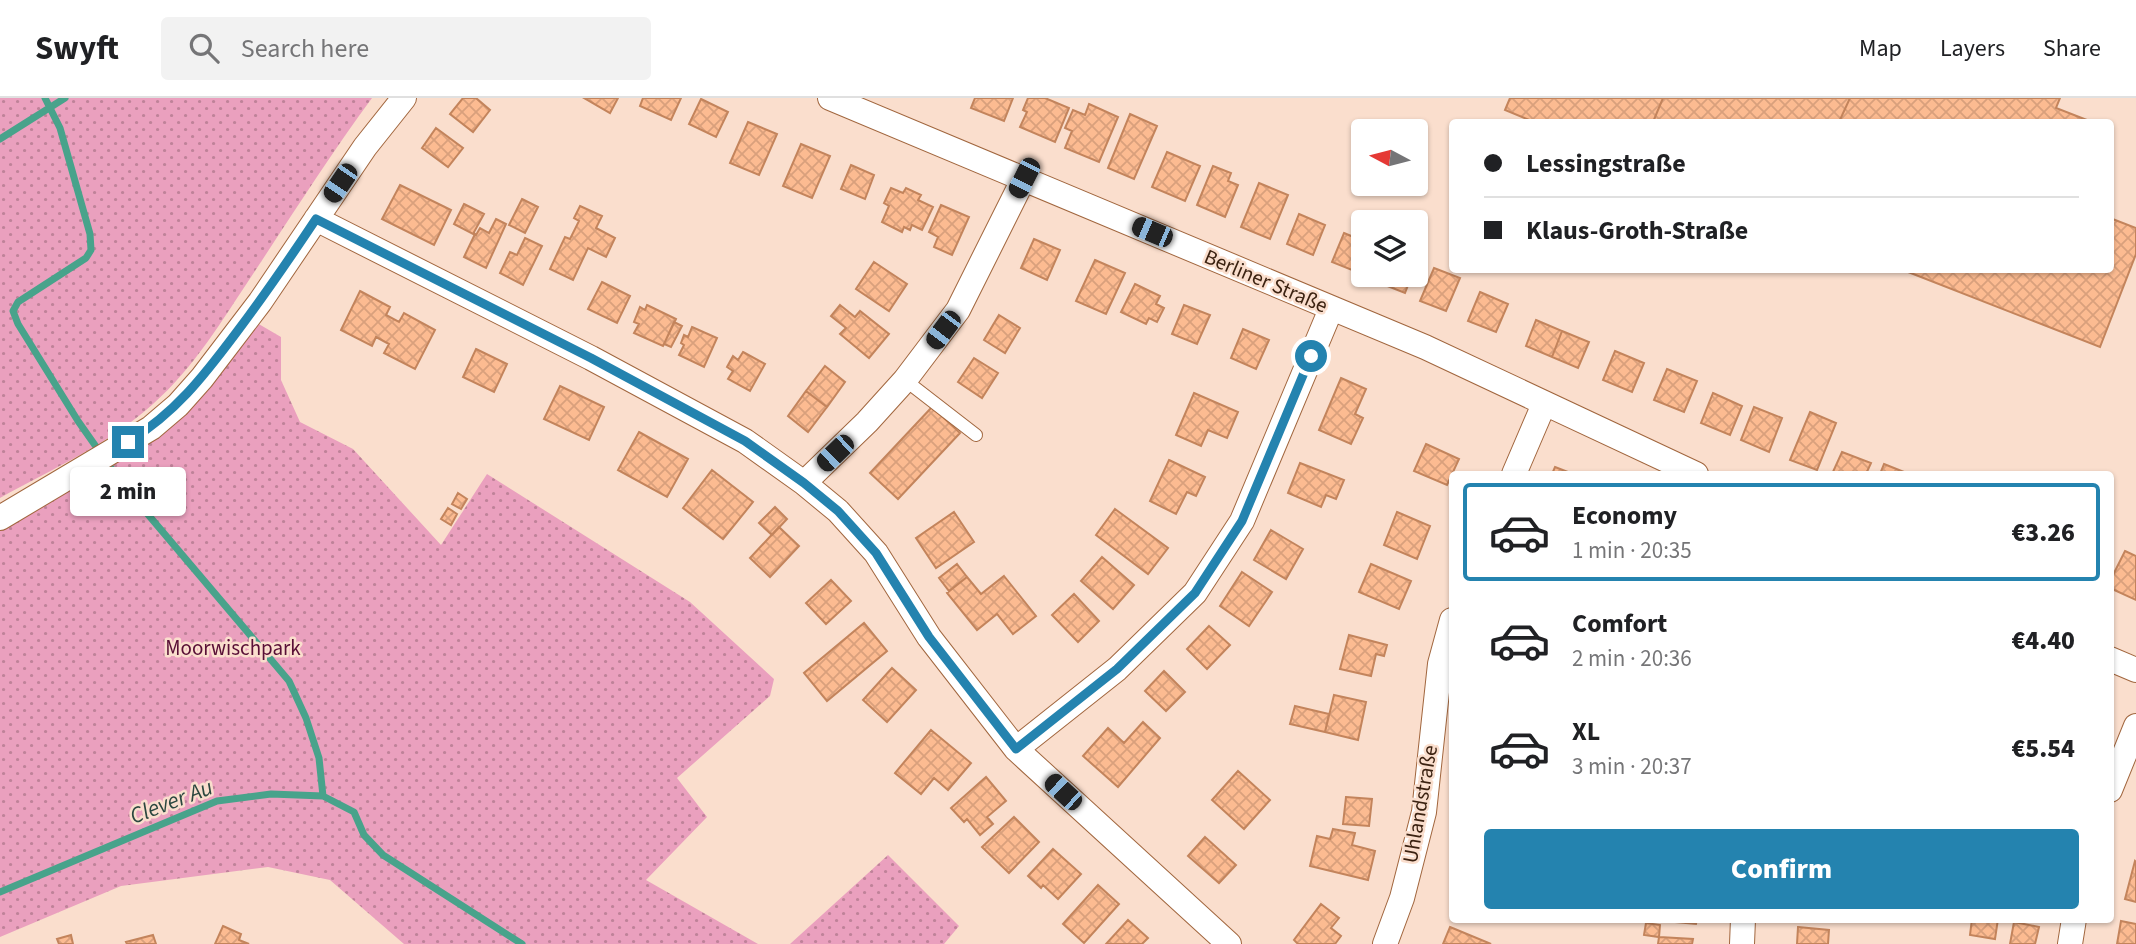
<!DOCTYPE html>
<html lang="en">
<head>
<meta charset="utf-8">
<style>
	body { margin:0; font-family:"Source Sans 3",sans-serif; background:#f2f2f2; color:#202124; height:100vh; display:flex; flex-direction:column; font-size:26px; white-space:nowrap }
	* { box-sizing:border-box; margin:0 }
	p { font-size:23px; color:#757577 }
	.icon { flex:none; width:38px; height:38px; fill:none; stroke:currentColor; stroke-width:2; stroke-linecap:round; stroke-linejoin:round }
	.map { position:relative; flex:1; overflow:hidden }
	.sheet { position:absolute; left:1449px; top:373px; width:665px; height:452px; display:flex; flex-direction:column; background:#fff; border-radius:7px; box-shadow:0 2px 5px #0004 }
	.sheet>* { flex:none }
	.top-card { position:absolute; left:1449px; top:21px; width:665px; height:154px; border-radius:7px; box-shadow:0 2px 5px #0004; display:grid; align-content:center; height:154px; padding:0 35px; background:#fff }
	.needle { width:46px; rotate:277deg }
	.tools { position:absolute; left:1351px; top:21px; display:grid; gap:14px }
	.tools a { display:grid; place-items:center; width:77px; height:77px; border-radius:7px; background:#fff; box-shadow:0 2px 5px #0004; font-size:35px }
	.end { position:absolute; width:32px; height:32px; margin:-16px; border:9px solid #2483af; background:#fff; box-shadow:0 0 0 4px #fff }
	.from { border-radius:50% }
	.bubble { position:absolute; height:49px; border-radius:7px; background:#fff; box-shadow:0 2px 5px #0004; font-size:23px; font-weight:800; line-height:49px; text-align:center }
	.car { position:absolute; width:21px; height:42px; margin:-21px -10px; border-radius:9px; box-shadow:0 0 5px 2px #0007; background:linear-gradient(#222 24%,#8ab4d8 0 40%,#222 0 76%,#8ab4d8 0 86%,#222 0) }
	.top-card b { display:flex; align-items:center; gap:24px; height:66px; font-size:26px }
	.top-card b+b { border-top:2px solid #e0e0e0 }
	.top-card i { width:18px; height:18px; background:#202124 }
	ul { padding:12px 0 0; list-style:none }
	li { display:flex; align-items:center; gap:21px; height:98px; margin:0 14px 10px; padding:0 21px; border:4px solid transparent; border-radius:7px }
	li div { flex:1 }
	li b { display:block; font-size:26px }
	li em { font-style:normal; font-weight:800 }
	li.current { border-color:#2483af }
	li>.icon { width:63px; height:63px; stroke-width:1.5 }
	.cta { display:flex; gap:14px; margin-top:auto; padding:14px 35px }
	.cta a { flex:1; height:80px; border-radius:7px; background:#2483af; color:#fff; font-size:28px; font-weight:800; line-height:80px; text-align:center }
	header { display:flex; align-items:center; gap:42px; box-sizing:border-box; height:98px; padding:0 35px; background:#fff; border-bottom:2px solid #e0e0e0 }
	header strong { font-size:33px }
	nav { display:flex; gap:38px; margin-inline-start:auto; font-size:24px }
	.search { width:490px; height:63px; background:#f2f2f2; display:flex; align-items:center; gap:18px; box-sizing:border-box; padding:0 24px; border-radius:7px; color:#757577; font-size:26px }
	.map>svg:first-child { display:block }
</style>
</head>
<body>
<header>
<strong>Swyft</strong>
<div class="search"><svg class="icon" aria-label="search" viewBox="0 0 24 24"><circle cx="10" cy="10" r="6"/><path d="M15 15l6 6"/></svg>Search here</div>
<nav><a>Map</a><a>Layers</a><a>Share</a></nav>
</header>
<div class="map">
<svg width="2136" height="846" viewBox="0 0 2136 846">
	<defs>
		<pattern id="grass-dots" width="8" height="8" patternUnits="userSpaceOnUse" patternTransform="scale(1.75)"><rect width="8" height="8" fill="#eaa0be"/><path d="M2 2h.1M6 6h.1" fill="none" stroke="#bf8299" stroke-width="1.8" stroke-linecap="round"/></pattern>
		<pattern id="building-cross-hatch" width="8" height="8" patternUnits="userSpaceOnUse" patternTransform="scale(1.75)"><rect width="8" height="8" fill="#fcbb91"/><path d="M0 0l8 8M0 8l8-8" fill="none" stroke="#d9a07c"/></pattern>
	</defs>
	<rect width="100%" height="100%" fill="#fadecd"/>
	<path fill="url(#grass-dots)" d="M0 0H372C330 57 292 117 253 176 223 221 194 270 153 306 109 346 52 371 0 400Z
		M257 225 281 239V282L300 324 353 351 441 447 487 376 690 504 774 581 770 598 677 680 707 719 646 782 758 846H404L330 782 268 769 121 788 0 839V432L153 342Z
		M888 757 959 828 944 846H790Z"/>
	<g fill="none" stroke-linecap="round" stroke-linejoin="round">
		<path stroke="#48a38b" stroke-width="7" d="M45 0 60 30 90 136 91 152 86 160 18 204 13 213 18 226 78 323 123 387 289 583 306 620 319 660 323 698
			M0 41 65 0
			M0 794 217 703 271 696 323 698 354 714 364 737 383 757 522 846"/>
	</g>
	<path fill="url(#building-cross-hatch)" stroke="#c3845c" stroke-width="2" d="M463 0H476L490 12 473 34 450 16Z
		M584 0H618L610 15Z
		M643 0H681L671 22 640 8Z
		M975 0H1013L1004 23 971 10Z
		M1028 0H1045L1069 10 1055 44 1020 29 1027 14 1023 12Z
		M1510 0H1663L1653 24H1534L1505 12Z
		M1663 0H1850L1839 24H1653Z
		M1850 0H2060L2056 10 2092 24H1839Z
		M701 1 728 14 716 39 689 26Z
		M1089 6 1118 19 1099 64 1065 50 1072 33 1065 30 1073 12 1085 17Z
		M1130 16 1157 28 1134 81 1108 70Z
		M748 24 777 36 759 77 730 65Z
		M436 30 463 50 448 69 422 50Z
		M801 46 830 58 812 100 783 88Z
		M1167 54 1200 68 1185 103 1152 89Z
		M851 67 874 77 865 101 841 91Z
		M1213 68 1231 75 1228 83 1238 87 1225 119 1197 107Z
		M1259 85 1288 97 1270 141 1241 129Z
		M400 87 451 112 434 147 382 121Z
		M891 90 903 95 906 90 921 97 918 102 933 109 922 132 912 127 910 132 904 129 902 134 882 124 889 108 884 105Z
		M522 101 538 109 525 135 509 127Z
		M464 106 484 116 473 136 454 126Z
		M941 107 969 119 952 157 934 149 938 139 929 134Z
		M580 108 602 118 596 130 615 140 606 159 588 150 573 182 550 171 565 139 570 141 579 123 574 120Z
		M1299 116 1325 127 1313 157 1287 146Z
		M2110 120 2136 130V156L2100 249 1903 172H2110Z
		M496 121 506 126 486 170 464 159 475 136 476 137 480 130 489 135Z
		M1344 135 1363 143V159L1357 174 1332 164Z
		M525 140 542 148 523 187 500 175 510 154 517 157Z
		M1034 141 1060 152 1047 182 1021 170Z
		M1095 162 1125 175 1106 216 1076 203Z
		M874 164 907 186 889 213 856 191Z
		M1434 170 1460 180 1446 213 1420 203Z
		M1380 177H1412L1405 195 1377 184Z
		M602 184 630 198 617 225 588 211Z
		M1135 186 1160 198 1156 206 1164 210 1157 224 1149 220 1146 226 1121 214Z
		M360 193 390 209 386 217 399 224 404 215 435 232 415 271 384 255 389 246 376 239 372 248 341 232Z
		M1480 194 1508 206 1496 234 1468 223Z
		M647 207 676 221 663 248 634 235 639 226 634 224 640 209 645 212Z
		M840 207 855 219 860 213 889 236 869 260 840 236 846 230 831 218Z
		M1184 207 1210 217 1197 246 1172 236Z
		M999 217 1020 230 1005 255 984 242Z
		M1536 222 1562 233 1552 259 1526 248Z
		M674 224 682 228 671 249 664 246Z
		M692 229 717 240 704 269 679 257 684 247 681 245 684 237 688 239Z
		M1243 231 1269 242 1256 271 1231 260Z
		M1562 233 1589 244 1578 270 1552 259Z
		M476 251 507 266 494 294 463 279Z
		M1615 253 1644 265 1632 294 1603 282Z
		M743 254 765 266 750 293 728 281 733 273 727 269 733 258 738 262Z
		M974 260 998 275 982 300 958 284Z
		M825 268 845 284 827 309 806 293Z
		M1667 271 1697 283 1684 314 1654 302Z
		M1341 280 1366 291 1355 316 1363 320 1351 346 1319 332Z
		M560 288 604 309 589 342 544 321Z
		M806 293 827 309 808 334 788 318Z
		M1194 295 1238 314 1227 340 1208 332 1201 348 1176 337Z
		M1713 295 1742 308 1730 337 1701 325Z
		M932 309 960 335 898 401 870 375Z
		M1754 309 1782 320 1769 354 1741 342Z
		M1810 314 1836 325 1817 372 1790 362Z
		M639 334 688 361 667 399 618 372Z
		M1426 346 1459 361 1447 387 1414 373Z
		M1842 354 1871 365 1866 376H1832Z
		M1169 362 1205 379 1196 398 1187 394 1176 416 1150 403Z
		M1300 365 1344 382 1336 401 1326 397 1321 409 1288 395Z
		M1884 366 1909 376H1880Z
		M1555 369 1573 376H1552Z
		M712 372 753 404 723 441 683 410Z
		M458 395 467 401 461 411 452 406Z
		M775 409 787 421 772 437 759 425Z
		M448 410 457 416 451 427 441 421Z
		M1115 411 1168 450 1148 476 1096 437Z
		M954 414 974 444 936 470 916 440Z
		M1397 414 1430 428 1417 461 1384 447Z
		M779 429 799 448 770 479 750 460Z
		M1271 432 1303 451 1286 481 1254 462Z
		M2125 453 2136 458V502L2110 490V483Z
		M1102 459 1134 487 1113 511 1081 483Z
		M957 466 967 479 949 493 939 480Z
		M1371 466 1411 483 1399 511 1359 494Z
		M1242 474 1272 494 1249 528 1220 508Z
		M1004 478 1036 518 1013 536 997 516 977 532 947 495 967 479 981 496Z
		M831 482 851 503 826 526 806 505Z
		M1074 496 1099 523 1078 544 1052 517Z
		M864 525 887 553 827 603 804 575Z
		M1209 528 1230 547 1207 571 1187 551Z
		M1349 537 1387 547 1384 558 1376 556 1371 578 1340 571Z
		M892 570 916 592 887 624 863 602Z
		M1164 573 1185 594 1166 613 1145 593Z
		M1334 597 1366 604 1358 642 1325 634Z
		M1295 608 1329 616 1325 634 1290 626Z
		M1143 624 1160 640 1118 689 1083 658 1108 630 1124 645Z
		M931 632 971 665 948 692 934 680 921 696 895 675Z
		M1238 673 1270 702 1244 731 1212 702Z
		M986 679 1006 703 987 719 993 726 980 737 967 721 964 724 951 710Z
		M1346 699 1372 701 1369 728 1343 726Z
		M1014 719 1039 744 1009 775 982 749Z
		M1333 731 1355 735 1352 747 1375 753 1368 782 1310 768 1317 738 1330 741Z
		M1205 739 1236 767 1219 785 1188 758Z
		M1053 751 1081 776 1058 801 1043 787 1041 790 1028 778Z
		M2135 763 2136 764V804L2125 801Z
		M1098 787 1119 806 1084 845 1063 826Z
		M1321 806 1339 820 1331 830 1341 838 1335 846H1298L1294 842Z
		M1665 821H1697L1696 826 1665 823Z
		M1972 821H1998L1995 841 1970 837Z
		M1128 822 1148 840 1142 846H1106Z
		M2121 823 2136 826V846H2117Z
		M2014 824 2039 829 2035 846H2010Z
		M1646 825 1660 827 1659 839 1644 837Z
		M223 828 241 836 239 842 249 846H215Z
		M1450 829 1491 846H1443Z
		M1798 829 1829 832 1828 846H1797Z
		M71 837 73 846H59L57 841Z
		M153 837 156 846H127L126 844Z
		M1659 839 1693 841 1692 846H1658Z"/>
	<g fill="none" stroke-linecap="round" stroke-linejoin="round">
		<g stroke="#a1663e" stroke-width="14">
			<path id="lane" d="M905 282 976 337"/>
		</g>
		<g stroke="#a1663e" stroke-width="26">
			<path id="street" d="M830 0 1425 249 1696 376
				M316 121 591 260 745 343 804 385 838 413 876 455 929 539 1016 651 1229 846
				M1514 376 1544 306
				M804 385 867 324 905 282 958 212 1024 80
				M0 420 151 330 178 307 202 280 260 204 365 49 404 0
				M2110 561 2136 572
				M1016 651 1117 571 1195 495 1242 423 1331 211
				M2110 692 2136 628
				M1385 846 1402 800 1424 714 1440 566 1452 522
				M1742 846 1743 821
				M2070 846 2074 821"/>
		</g>
		<use href="#lane" stroke="#fff" stroke-width="12"/>
		<use href="#street" stroke="#fff" stroke-width="24"/>
	</g>
	<g fill="none" stroke-linecap="round" stroke-linejoin="round">
		<path stroke="#2483af" stroke-width="9" d="M128 344C175 315 203 279 236 235 264 198 290 160 316 121L591 260 745 343 804 385 838 413 876 455 929 539 1016 651 1117 571 1195 495 1242 423 1311 258"/>
	</g>
	<g text-anchor="middle" stroke-width="5" stroke-linejoin="round" paint-order="stroke">
		<g font-size="21" fill="#3b2211" stroke="#fadecd">
			<text transform="translate(1266 183) rotate(23)" y="7">Berliner Straße</text>
			<text transform="translate(1420 706) rotate(-80)" y="7">Uhlandstraße</text>
		</g>
		<g font-size="21" fill="#590f36" stroke="#fadecd">
			<text x="233" y="557">Moorwischpark</text>
		</g>
		<g font-size="23" font-style="italic" fill="#2b473f" stroke="#fadecd">
			<text transform="translate(171 703) rotate(-21)" y="8">Clever Au</text>
		</g>
	</g>
</svg>
<div class="tools">
<a><svg class="needle" viewBox="-14 -14 28 28"><path d="M0-13l5 13h-10z" fill="#e53935"/><path d="M0 13l5-13h-10z" fill="#757577"/></svg></a>
<a><svg class="icon" aria-label="layers" viewBox="0 0 24 24"><path d="M12 4l9 5-9 5-9-5zM3 14l9 5 9-5"/></svg></a>
</div>
<i class="end from" style="left:1311px;top:258px"></i>
<i class="end" style="left:128px;top:344px"></i>
<div class="bubble" style="left:70px;top:369px;width:116px">2 min</div>
<i class="car" style="left:1024px;top:80px;rotate:207deg"></i>
<i class="car" style="left:340px;top:85px;rotate:214deg"></i>
<i class="car" style="left:1152px;top:134px;rotate:293deg"></i>
<i class="car" style="left:943px;top:232px;rotate:217deg"></i>
<i class="car" style="left:835px;top:355px;rotate:226deg"></i>
<i class="car" style="left:1063px;top:694px;rotate:313deg"></i>
<div class="top-card">
<b><i class="from"></i>Lessingstraße</b>
<b><i></i>Klaus-Groth-Straße</b>
</div>
<section class="sheet">
<ul>
<li class="current"><svg class="icon" aria-label="car" viewBox="0 0 24 24"><path d="M5 17H2v-5l4-1 3-4h7l3 4 3 1v5h-3M9 17h6M6 11h13"/><circle cx="7" cy="17" r="2"/><circle cx="17" cy="17" r="2"/></svg><div><b>Economy</b><p>1 min · 20:35</p></div><em>€3.26</em></li>
<li><svg class="icon" aria-label="car" viewBox="0 0 24 24"><path d="M5 17H2v-5l4-1 3-4h7l3 4 3 1v5h-3M9 17h6M6 11h13"/><circle cx="7" cy="17" r="2"/><circle cx="17" cy="17" r="2"/></svg><div><b>Comfort</b><p>2 min · 20:36</p></div><em>€4.40</em></li>
<li><svg class="icon" aria-label="car" viewBox="0 0 24 24"><path d="M5 17H2v-5l4-1 3-4h7l3 4 3 1v5h-3M9 17h6M6 11h13"/><circle cx="7" cy="17" r="2"/><circle cx="17" cy="17" r="2"/></svg><div><b>XL</b><p>3 min · 20:37</p></div><em>€5.54</em></li>
</ul>
<div class="cta"><a>Confirm</a></div>
</section>
</div>
</body>
</html>
